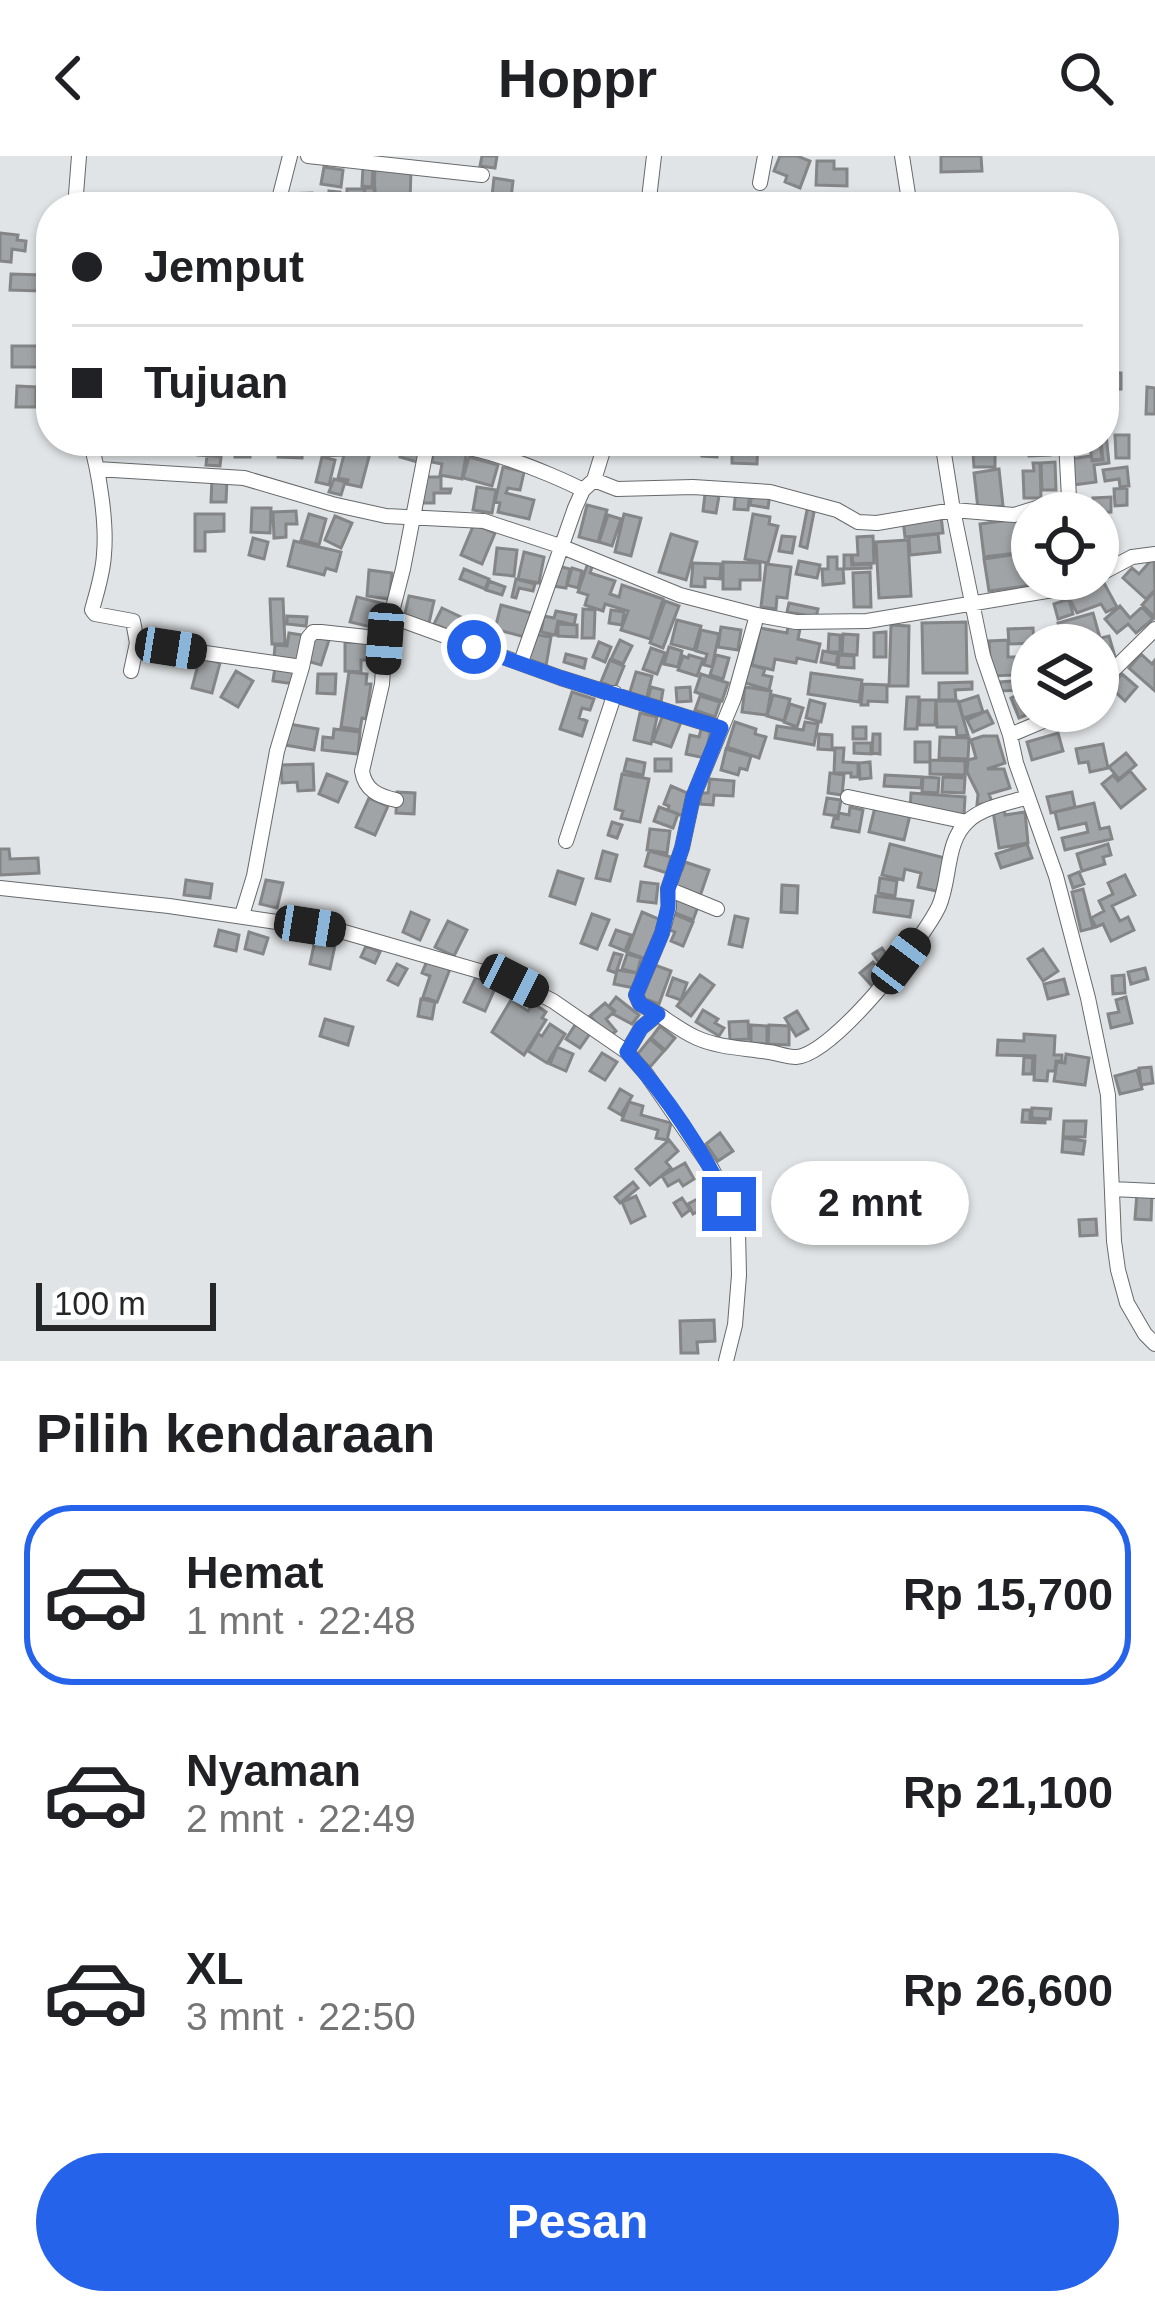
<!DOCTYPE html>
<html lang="id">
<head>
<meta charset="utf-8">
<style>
	body { margin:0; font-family:Helvetica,sans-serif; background:#f2f2f2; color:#202124; height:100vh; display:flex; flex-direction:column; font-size:45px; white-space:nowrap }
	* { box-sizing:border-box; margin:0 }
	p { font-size:39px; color:#757577 }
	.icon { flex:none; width:66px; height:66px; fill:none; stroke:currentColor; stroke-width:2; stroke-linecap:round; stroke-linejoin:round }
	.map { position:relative; height:1205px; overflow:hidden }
	.details { display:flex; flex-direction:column; background:#fff; flex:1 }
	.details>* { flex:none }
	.hud { position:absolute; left:36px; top:36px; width:1083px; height:264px; border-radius:48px; box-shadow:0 3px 9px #0004; display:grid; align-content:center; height:264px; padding:0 36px; background:#fff }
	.controls { position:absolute; left:1011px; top:336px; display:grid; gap:24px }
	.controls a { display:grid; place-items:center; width:108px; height:108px; border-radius:50%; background:#fff; box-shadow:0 3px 9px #0004; font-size:60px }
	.scale { position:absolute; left:36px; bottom:30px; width:180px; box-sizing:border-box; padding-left:12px; border:6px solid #252627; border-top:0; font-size:33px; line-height:42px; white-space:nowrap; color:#252627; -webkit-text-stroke:9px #fff; paint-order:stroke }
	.end { position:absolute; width:54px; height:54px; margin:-27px; border:15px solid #2563eb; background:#fff; box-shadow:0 0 0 6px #fff }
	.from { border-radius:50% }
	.bubble { position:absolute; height:84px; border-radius:42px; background:#fff; box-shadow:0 3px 9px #0004; font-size:39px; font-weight:700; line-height:84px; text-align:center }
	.car { position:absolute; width:36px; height:72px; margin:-36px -18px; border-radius:15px; box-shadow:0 0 9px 3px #0007; background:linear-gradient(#222 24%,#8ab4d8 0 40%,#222 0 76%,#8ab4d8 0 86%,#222 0) }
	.hud b { display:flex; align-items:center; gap:42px; height:114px; font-size:45px }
	.hud b+b { border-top:3px solid #e0e0e0 }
	.hud i { width:30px; height:30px; background:#202124 }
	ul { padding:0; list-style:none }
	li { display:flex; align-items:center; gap:36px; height:180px; margin:0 24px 18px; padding:0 12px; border:6px solid transparent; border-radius:48px }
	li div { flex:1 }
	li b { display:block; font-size:45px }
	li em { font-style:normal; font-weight:700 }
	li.on { border-color:#2563eb }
	li>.icon { width:108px; height:108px; stroke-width:1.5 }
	h2 { padding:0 36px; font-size:54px; line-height:144px }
	.button { display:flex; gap:24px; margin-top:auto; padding:24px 36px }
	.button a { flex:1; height:138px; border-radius:72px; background:#2563eb; color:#fff; font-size:48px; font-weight:700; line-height:138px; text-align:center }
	header { display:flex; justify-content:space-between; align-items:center; height:156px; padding:0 36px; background:#fff; font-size:54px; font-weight:700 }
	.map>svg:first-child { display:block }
</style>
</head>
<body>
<header><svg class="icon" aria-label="back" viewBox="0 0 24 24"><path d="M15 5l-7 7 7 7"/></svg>Hoppr<svg class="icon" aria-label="search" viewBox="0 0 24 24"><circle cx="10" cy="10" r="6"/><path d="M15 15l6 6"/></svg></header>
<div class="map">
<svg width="1155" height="1205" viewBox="0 0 1155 1205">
	<rect width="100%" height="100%" fill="#e1e4e6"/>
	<path fill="#a1a4a6" stroke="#838587" stroke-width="3" d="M482 0H497L495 12 480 10Z
		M780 0H797L810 5 800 32 785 26 787 20 774 15Z
		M941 0H981L982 15 941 16Z
		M817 5H834V13H847V30L816 29Z
		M324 11 343 14 341 31 321 28Z
		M363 11 373 12 372 31 362 30Z
		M375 12 411 13 410 46 374 45Z
		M494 22 513 25 511 42 492 40Z
		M365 32H375V45L387 46V51H364Z
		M347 33H364V51L347 50Z
		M329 35 340 36 339 51H328Z
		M312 37V48L282 49V38Z
		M0 77 18 79 17 84 26 85 25 95 12 93 11 106 0 105Z
		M11 118 41 119 40 135 10 134Z
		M12 190H44L43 211H12Z
		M1104 217H1121V233L1104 234Z
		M17 230 36 231V251H16Z
		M1147 231 1155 232V258H1146Z
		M1106 278 1109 307 1094 309 1096 326 1073 329 1070 303 1091 300 1092 305 1103 304 1101 285H1104Z
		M1115 279H1129V302H1116Z
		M199 285H213L212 300 198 299Z
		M235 285H251L250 301H235Z
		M289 285H303L302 302 278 301V290H289Z
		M405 285 423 288 417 306 400 301Z
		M738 285 758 286 757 308 732 307V292H738Z
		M975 285H1010V293L976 294Z
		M1017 285H1049L1050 299 1029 300 1028 296 1018 297Z
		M1089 285H1100L1102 303 1092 304Z
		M342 286V299L324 300 323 287Z
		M703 289H718L717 301 702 300Z
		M346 291 370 297 361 331 347 328 348 324 338 322Z
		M434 293 466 299 462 323 440 319 442 308 432 306Z
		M973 297H995V311H974Z
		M207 299 221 301 220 310 206 309Z
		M322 301 335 304 329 329 316 326Z
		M469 301 498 309 492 330 463 322Z
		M1055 306 1056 334H1042L1041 307Z
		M1033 307H1040L1041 342H1024L1023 315H1034Z
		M503 311 524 316 520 334 508 332 506 337 534 344 529 363 498 356 500 347 495 346Z
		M1127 311 1129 330 1120 331 1119 323 1105 325 1103 314Z
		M999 313 1003 350 978 353 974 317Z
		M423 321H441V333H451L450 337H434V347H418Z
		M212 322 227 323 226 346H211Z
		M334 323 345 326 341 339 329 336Z
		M477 331 496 334 492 357 473 354Z
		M1127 332V349L1115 350 1114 333Z
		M736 333 750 335 748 354 734 353Z
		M753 334 770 338 768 352 750 349Z
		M705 338 719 340 716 357 703 355Z
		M1111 341V356L1094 357 1093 342Z
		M587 349 607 354 598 386 579 381Z
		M808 349 815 351 807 392 800 390Z
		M252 352H271L270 377 251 376Z
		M296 355 297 368H286V381L274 382 273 356Z
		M195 358H224V375L205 376V395H195Z
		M309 358 326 363 319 389 301 384Z
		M624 358 641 362 631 400 615 396Z
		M753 358 770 361 769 368 778 370 768 407 745 403Z
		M608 359 621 363 612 390 599 386Z
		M335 360 352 367 341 392 325 384Z
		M941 360 943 377 905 381 903 364Z
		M1032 361V395L984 401 980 368Z
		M474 368 495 377 482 408 461 399Z
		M671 378 697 386 686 424 659 416Z
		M938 378 940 396 910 399 909 381Z
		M782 380 795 381 792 397 779 395Z
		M873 380 874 407 853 408 852 399H858L857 381Z
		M253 382 268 386 264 403 249 399Z
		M908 384 911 440 879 442 876 386Z
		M294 385 341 396 336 415 326 412 324 419 288 410Z
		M497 392 517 394 514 420 494 418Z
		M524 396 544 401 539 427 518 423Z
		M1032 396V423H1053V426L989 435 984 403Z
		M844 399H851L852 409 871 408V412L844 413Z
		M828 401H837V413H843L844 427 823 429 822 413H828Z
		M1154 401 1155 434 1146 443 1123 422 1132 412 1139 418Z
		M799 405 820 409 817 422 796 418Z
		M723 406 760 407V424H740V433H723Z
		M588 407 593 408 590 417 615 425 610 438 619 441 622 429 663 443 650 483 621 474 628 455 605 448 603 455 585 449 588 439 578 436Z
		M693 407 721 408 720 423 705 422V431L691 430Z
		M766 408 791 411 787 442 777 441 776 453 761 451Z
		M558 410 570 413 566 432 553 430Z
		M572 412 582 415 578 432 567 429Z
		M464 413 489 423 485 433 460 423Z
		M369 414 392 417 389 443 367 440Z
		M870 416 871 451H854L853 417Z
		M516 423 535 428 533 435 519 432 516 442 512 441Z
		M489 425 505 431 502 439 486 434Z
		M1104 427 1117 451 1106 456 1101 448 1077 457 1068 440 1087 431 1089 435Z
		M1155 435V461L1142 449Z
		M409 440 434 445 429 467 404 462Z
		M357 441 385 448 379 473 350 466Z
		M270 443H283L285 488H272Z
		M1069 443 1073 458 1058 463 1054 448Z
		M665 445 679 450 663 492 650 487Z
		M789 447 818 453 816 461 787 456Z
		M501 449 535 458 528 482 495 473Z
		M1120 450 1130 462 1142 451 1153 463 1136 477 1128 468 1117 477 1105 463Z
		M442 452 463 462 455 477 434 468Z
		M583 453 595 454 594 482H582Z
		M611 454 624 456 622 469 609 467Z
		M556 455 576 459 574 469 558 465 555 479 541 476 544 460 554 462Z
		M1093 457 1100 482 1088 485 1089 489H1055L1064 486 1058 467Z
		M287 460 307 461 306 470 287 468Z
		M677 464 701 470 694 494 671 488Z
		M966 466 967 517H923L922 467Z
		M558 468 577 469V481L558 480Z
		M891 469 909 470 908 530H889Z
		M788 470 800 473 798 483 820 488 816 506 797 502 796 507 775 503 773 514 752 509 760 472 787 477Z
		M721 471 741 474 738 494 718 491Z
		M1033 472 1034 487 1009 488 1008 473Z
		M701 474 719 478 712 511 704 509 707 498 696 495Z
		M886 476V501H874V477Z
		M289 477 302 479 300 504 274 502 275 489 287 490Z
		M532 478 551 481 546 510 526 506Z
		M829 478 840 479V496H828Z
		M843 478 858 479 857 499 842 498Z
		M315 480 329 484 321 509 307 505Z
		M1109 480 1115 501 1102 504 1097 483Z
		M620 484 632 490 623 508 611 503Z
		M1008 484V501H1029L1030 518 1024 519 1025 534 1000 535V526L1013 525V519L991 520 989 485Z
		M345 486 375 487V504H361V516L345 515Z
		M599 486 611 491 605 506 593 501Z
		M669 491 682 495 678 511 664 508Z
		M651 492 665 497 657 518 643 513Z
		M823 495 838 498 836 509 821 506Z
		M566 498 586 503 584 512 564 506Z
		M1141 498 1152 508 1155 504V535L1129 512Z
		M689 499 703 503 697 520 678 514 683 500 688 502Z
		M716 499 729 502 723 523 710 519Z
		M839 499 854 500V512L838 511Z
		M200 501 220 507 212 537 192 532Z
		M610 504 624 510 615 532 601 526Z
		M747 508 765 513 763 519 772 521 769 534 742 526Z
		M275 511 297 514 295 528 273 525Z
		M236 515 253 525 238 551 221 541Z
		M349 516 367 518 366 528H371L366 563 362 562 360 574 341 571Z
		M636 516 652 520 646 544 629 539Z
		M811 517 862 524 859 546 808 538Z
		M318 518H336L335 538 317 537Z
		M701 518 728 527 722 545 695 536Z
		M1122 518 1137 531 1125 545 1110 531Z
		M972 526V533L955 534 956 544H939V527Z
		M863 528 887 529V546L868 545V549H861Z
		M651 531 663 534 661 546 648 543Z
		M690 531 691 545 677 546 676 532Z
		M745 531 771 535 767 559 742 556Z
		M1032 533V555H1036L1019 562 1011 542Z
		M572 536 594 543 590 554 582 552 579 562 587 565 582 580 560 573Z
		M773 539 790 543 784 565 767 560Z
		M700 540 720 546 715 561 695 554Z
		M978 540 983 556 963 562 959 546Z
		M907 541H919L917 573H905Z
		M810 544 825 548 821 566 806 562Z
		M920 544H936L935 569H919Z
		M936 545H958L968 579 957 580 956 571H937Z
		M790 548 803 552 797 571 784 566Z
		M987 555 993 567 973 576 967 564Z
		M640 557 657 561 651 588 634 584Z
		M663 559 681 566 671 591 653 585Z
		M735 566 756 573 755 578 766 581 759 602 727 591Z
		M805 566 818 568 814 589 775 582 777 570 803 574Z
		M289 568 318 573 314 594 285 589Z
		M702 570 711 572 705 602 686 598 690 579 699 581Z
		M853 571H866V583H853Z
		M334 573 360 576 358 598 322 594 323 581 333 582Z
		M1058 577 1063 595 1032 604 1027 586Z
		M819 578 832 579V594L818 593Z
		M873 578H880V598L872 597Z
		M983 580H997L1005 607 987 613H1004L1010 632 989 638 992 646 977 649 978 638 967 616 968 604 976 602 971 584Z
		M940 581 969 582 968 603 939 602Z
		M915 586H930V606H915Z
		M854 587H871V598L854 597Z
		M1103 588 1108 612 1090 616 1088 606 1079 607 1076 593Z
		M835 592H844L843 606 858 607V621H851V617H834Z
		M726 593 751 600 747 614 740 612 738 619 721 614Z
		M1126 597 1136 609 1119 623 1109 611Z
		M627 603 645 607 643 619 624 615Z
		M655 603H671V615H655Z
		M930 604 965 605V619L930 618Z
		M870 606 871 622 860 623 859 607Z
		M313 608 314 634 298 635 297 626 282 627 281 609Z
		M1130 615 1145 633 1121 652 1102 628 1113 619 1118 625Z
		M830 617 844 619 842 639 828 637Z
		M327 618 347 626 338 646 319 638Z
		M622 618 649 623 640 666 621 662 623 655 615 653Z
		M885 619 922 621 921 632 884 630Z
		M923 621 939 622 938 637 922 636Z
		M943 621 965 622 964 637 942 636Z
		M710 623 734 625 733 640 714 639 713 649 700 648 701 637H708Z
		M671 630 692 639 683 660 668 654 669 650 664 648Z
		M397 636 415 637 414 658 396 657Z
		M1072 636 1075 651 1051 657 1047 641Z
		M911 637 965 641 964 659 910 655Z
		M369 642 388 650 375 679 356 671Z
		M827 642 841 644 838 660 824 658Z
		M1094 647 1100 673 1109 671 1112 683 1065 694 1062 682 1088 676 1086 667 1059 673 1055 656Z
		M659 651 678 658 673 672 654 665Z
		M850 651 863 654 859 676 832 671 834 662 838 663 839 657 849 659Z
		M875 651 910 659 904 684 869 676Z
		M1004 653 1005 659 1025 656 1028 687 999 692 993 655Z
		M612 666 622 669 617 682 608 679Z
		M650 673 670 675 667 697 647 694Z
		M890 688 949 703 941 736 918 731 921 717 905 713 903 724 882 719Z
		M1027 688 1032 702 1001 712 996 698Z
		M1108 688 1111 699 1103 701 1105 708 1082 715 1077 698Z
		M0 693H9L10 703 38 702 39 717 0 719Z
		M603 695 617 699 610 725 596 722Z
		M649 695 671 701 667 717 645 710Z
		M685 706 709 714 700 740 670 730 676 712 682 714Z
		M558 715 583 723 575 748 550 740Z
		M1079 716 1084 728 1073 732 1069 720Z
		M1125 719 1135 739 1112 750 1120 765 1128 761 1134 774 1111 785 1103 768 1096 771 1091 762 1104 755 1099 745 1113 738 1108 727Z
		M880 722 897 725 895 740 878 737Z
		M186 724 212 728 210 742 184 739Z
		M266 724 283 727 277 752 260 748Z
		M641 726 658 728 656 747 638 745Z
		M782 729 798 730 797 757 781 756Z
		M1083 733 1093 772 1081 775 1072 736Z
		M677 738 699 748 693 764 670 755Z
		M876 740 913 745 910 761 874 756Z
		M411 756 429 764 420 784 403 776Z
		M642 756 661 764 646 803 627 796Z
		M592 758 609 764 597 793 581 787Z
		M674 758 693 766 683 790 671 785 675 776 667 773Z
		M735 760 748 763 742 791 729 788Z
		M448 765 467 774 454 800 435 791Z
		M219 774 239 779 236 795 215 790Z
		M616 774 631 779 625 795 610 789Z
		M249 776 268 782 263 798 245 793Z
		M315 784 335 789 330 813 310 808Z
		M366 790 380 796 375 807 361 801Z
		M882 792 889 802 880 808 873 798Z
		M1043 793 1058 815 1043 825 1028 803Z
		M614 797 622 799 616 817 608 814Z
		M627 798 641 802 637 817 622 813Z
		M427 805 450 813 437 846 423 841 430 820 422 817Z
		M873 806 885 818 872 830 860 817Z
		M397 808 407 813 398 829 388 824Z
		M652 808 671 815 659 848 640 841Z
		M1145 812 1148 823 1131 828 1128 816Z
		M617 814 637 817 634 832 614 828Z
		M700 819 714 829 691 860 677 850Z
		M1124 819 1125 837 1113 838 1112 820Z
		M476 821 496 830 485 855 464 846Z
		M673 822 687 827 681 844 667 839Z
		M1064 823 1068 838 1048 843 1044 828Z
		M616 841 639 859 632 868 613 858 615 855 609 850Z
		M1126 841 1132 867 1111 872 1108 858 1119 856 1116 844Z
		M421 843 435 846 432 863 418 860Z
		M511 844 528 855 533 847 546 856 542 862 546 864 524 899 492 876Z
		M605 847 614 856 606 863 616 875 609 881 590 860Z
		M703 854 718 863 715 867 724 872 719 880 696 866Z
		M797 855 808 873 796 880 785 862Z
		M325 863 353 871 348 889 320 880Z
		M748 865 749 883 730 884 729 866Z
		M577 866 591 876 580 892 566 883Z
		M550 868 565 878 547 907 528 895 538 878 542 880Z
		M751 869 767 870V888L751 887Z
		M769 869 789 870V889L768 888Z
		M660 870 675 882 665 894 651 882Z
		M1024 878 1055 880 1054 899H1062V905H1056L1055 915H1048L1047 925 1034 924 1035 900 997 899 998 884 1024 885Z
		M650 883 664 895 650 911 636 900Z
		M557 891 573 898 566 915 550 908Z
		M602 897 617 906 605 924 590 915Z
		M1066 898 1089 902 1085 929 1054 925 1057 906 1065 907Z
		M1024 901 1033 902 1032 918H1023Z
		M1151 911 1153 927 1141 929 1139 912Z
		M1137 914 1142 933 1120 938 1115 920Z
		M620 933 632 940 621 959 609 952Z
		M629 946 643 950 641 959 671 967 667 984 656 982 658 974 622 964Z
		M1032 952 1051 953 1050 963 1032 962Z
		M1023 954H1030V963L1045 964V967L1022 966Z
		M1064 965H1086L1085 981H1063Z
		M720 977 733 995 718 1005 706 988Z
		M1063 982 1085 985 1083 998 1062 996Z
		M669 984 678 995 666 1006 671 1012 650 1029 636 1013Z
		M685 1007 694 1023 683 1030 679 1024 668 1030 662 1020Z
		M633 1026 638 1032 620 1047 615 1041Z
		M1137 1036 1152 1037 1151 1064 1135 1063Z
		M709 1037 714 1047 693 1058 688 1048Z
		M636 1040 645 1060 631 1067 622 1046Z
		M682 1042 690 1054 682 1060 674 1047Z
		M1096 1063 1097 1079 1080 1080 1079 1064Z
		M714 1164 715 1185 697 1186 698 1197H681L680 1165Z"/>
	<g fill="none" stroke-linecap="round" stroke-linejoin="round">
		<g stroke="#67696b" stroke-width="16">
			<path id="street" d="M308 0 482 19
				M902 0 910 51
				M760 27 765 0
				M75 51 79 0
				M277 51 290 0
				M648 51 654 0
				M90 285C99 315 107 367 104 398 103 418 97 435 92 454L95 458 133 465 137 487 131 515
				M942 285 953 354 983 500 1010 579 1016 607 1056 720 1088 842 1108 939 1114 1085 1118 1114 1127 1147 1145 1178 1155 1188
				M97 313 244 322 332 348 386 360 484 365 560 390 680 439 757 459 796 466 867 465 1059 433 1087 423
				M594 324 617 333 693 331 770 336 837 354 858 366 877 367 953 354 1014 359 1069 342 1066 285
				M1098 419 1132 401 1155 398
				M390 460 561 522 721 572
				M137 487 302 511
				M521 506 575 352 583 334 594 324 606 285
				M1098 529 1155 473
				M1010 579 1067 555
				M848 641 967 666
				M396 644C378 640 365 634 362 615L382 528 385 483 403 413 426 294C452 275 554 319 583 334
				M566 685 615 537
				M0 732 169 750 344 776 514 825 553 845 627 896 647 919 712 1013 729 1048 738 1076 739 1119 735 1169 726 1205
				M668 733 717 753
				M242 759 254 720 277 595 302 511 308 482 313 476H321L385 483
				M658 858C670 866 683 876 697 882 720 892 745 892 769 896 777 897 787 901 796 901 833 899 923 784 939 750 951 722 945 686 968 665 983 651 1009 647 1028 641
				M627 896 641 872 658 858 640 848 636 839 662 777 669 751 668 733 682 692 693 641 734 542 757 459
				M1112 1033 1155 1035"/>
		</g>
		<use href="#street" stroke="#fff" stroke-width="14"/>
	</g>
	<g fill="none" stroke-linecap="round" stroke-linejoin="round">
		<path stroke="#2563eb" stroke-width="15" d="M474 491 561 522 721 572 693 641 682 692 668 733V751L662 777 636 839 640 848 658 858 641 872 627 896C668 942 702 993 729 1048"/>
	</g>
</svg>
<div class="controls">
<a><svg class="icon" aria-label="locate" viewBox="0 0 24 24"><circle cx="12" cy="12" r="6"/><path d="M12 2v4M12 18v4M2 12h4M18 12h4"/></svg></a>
<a><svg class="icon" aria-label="layers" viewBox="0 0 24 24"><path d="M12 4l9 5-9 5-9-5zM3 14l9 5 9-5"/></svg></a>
</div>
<div class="scale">100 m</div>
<i class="end from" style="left:474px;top:491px"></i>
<i class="end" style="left:729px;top:1048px"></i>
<div class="bubble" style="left:771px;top:1005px;width:198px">2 mnt</div>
<i class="car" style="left:385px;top:483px;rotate:184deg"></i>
<i class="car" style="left:171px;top:492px;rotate:99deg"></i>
<i class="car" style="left:310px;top:770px;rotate:99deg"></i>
<i class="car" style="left:901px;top:805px;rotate:37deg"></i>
<i class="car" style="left:514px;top:825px;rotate:117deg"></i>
<div class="hud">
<b><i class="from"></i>Jemput</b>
<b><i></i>Tujuan</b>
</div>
</div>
<section class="details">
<h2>Pilih kendaraan</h2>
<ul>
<li class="on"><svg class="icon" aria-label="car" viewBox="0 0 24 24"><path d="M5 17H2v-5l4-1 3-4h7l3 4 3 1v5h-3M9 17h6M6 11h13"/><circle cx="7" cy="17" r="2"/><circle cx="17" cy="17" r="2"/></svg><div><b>Hemat</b><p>1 mnt · 22:48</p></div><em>Rp 15,700</em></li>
<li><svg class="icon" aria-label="car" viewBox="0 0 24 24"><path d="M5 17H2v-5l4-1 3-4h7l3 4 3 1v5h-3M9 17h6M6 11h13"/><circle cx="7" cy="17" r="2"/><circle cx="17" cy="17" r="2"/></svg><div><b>Nyaman</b><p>2 mnt · 22:49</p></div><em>Rp 21,100</em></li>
<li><svg class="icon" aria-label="car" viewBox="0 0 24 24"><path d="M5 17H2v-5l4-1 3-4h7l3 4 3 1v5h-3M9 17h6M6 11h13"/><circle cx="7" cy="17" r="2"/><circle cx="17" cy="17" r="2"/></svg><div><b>XL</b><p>3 mnt · 22:50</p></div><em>Rp 26,600</em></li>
</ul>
<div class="button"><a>Pesan</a></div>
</section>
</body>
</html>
